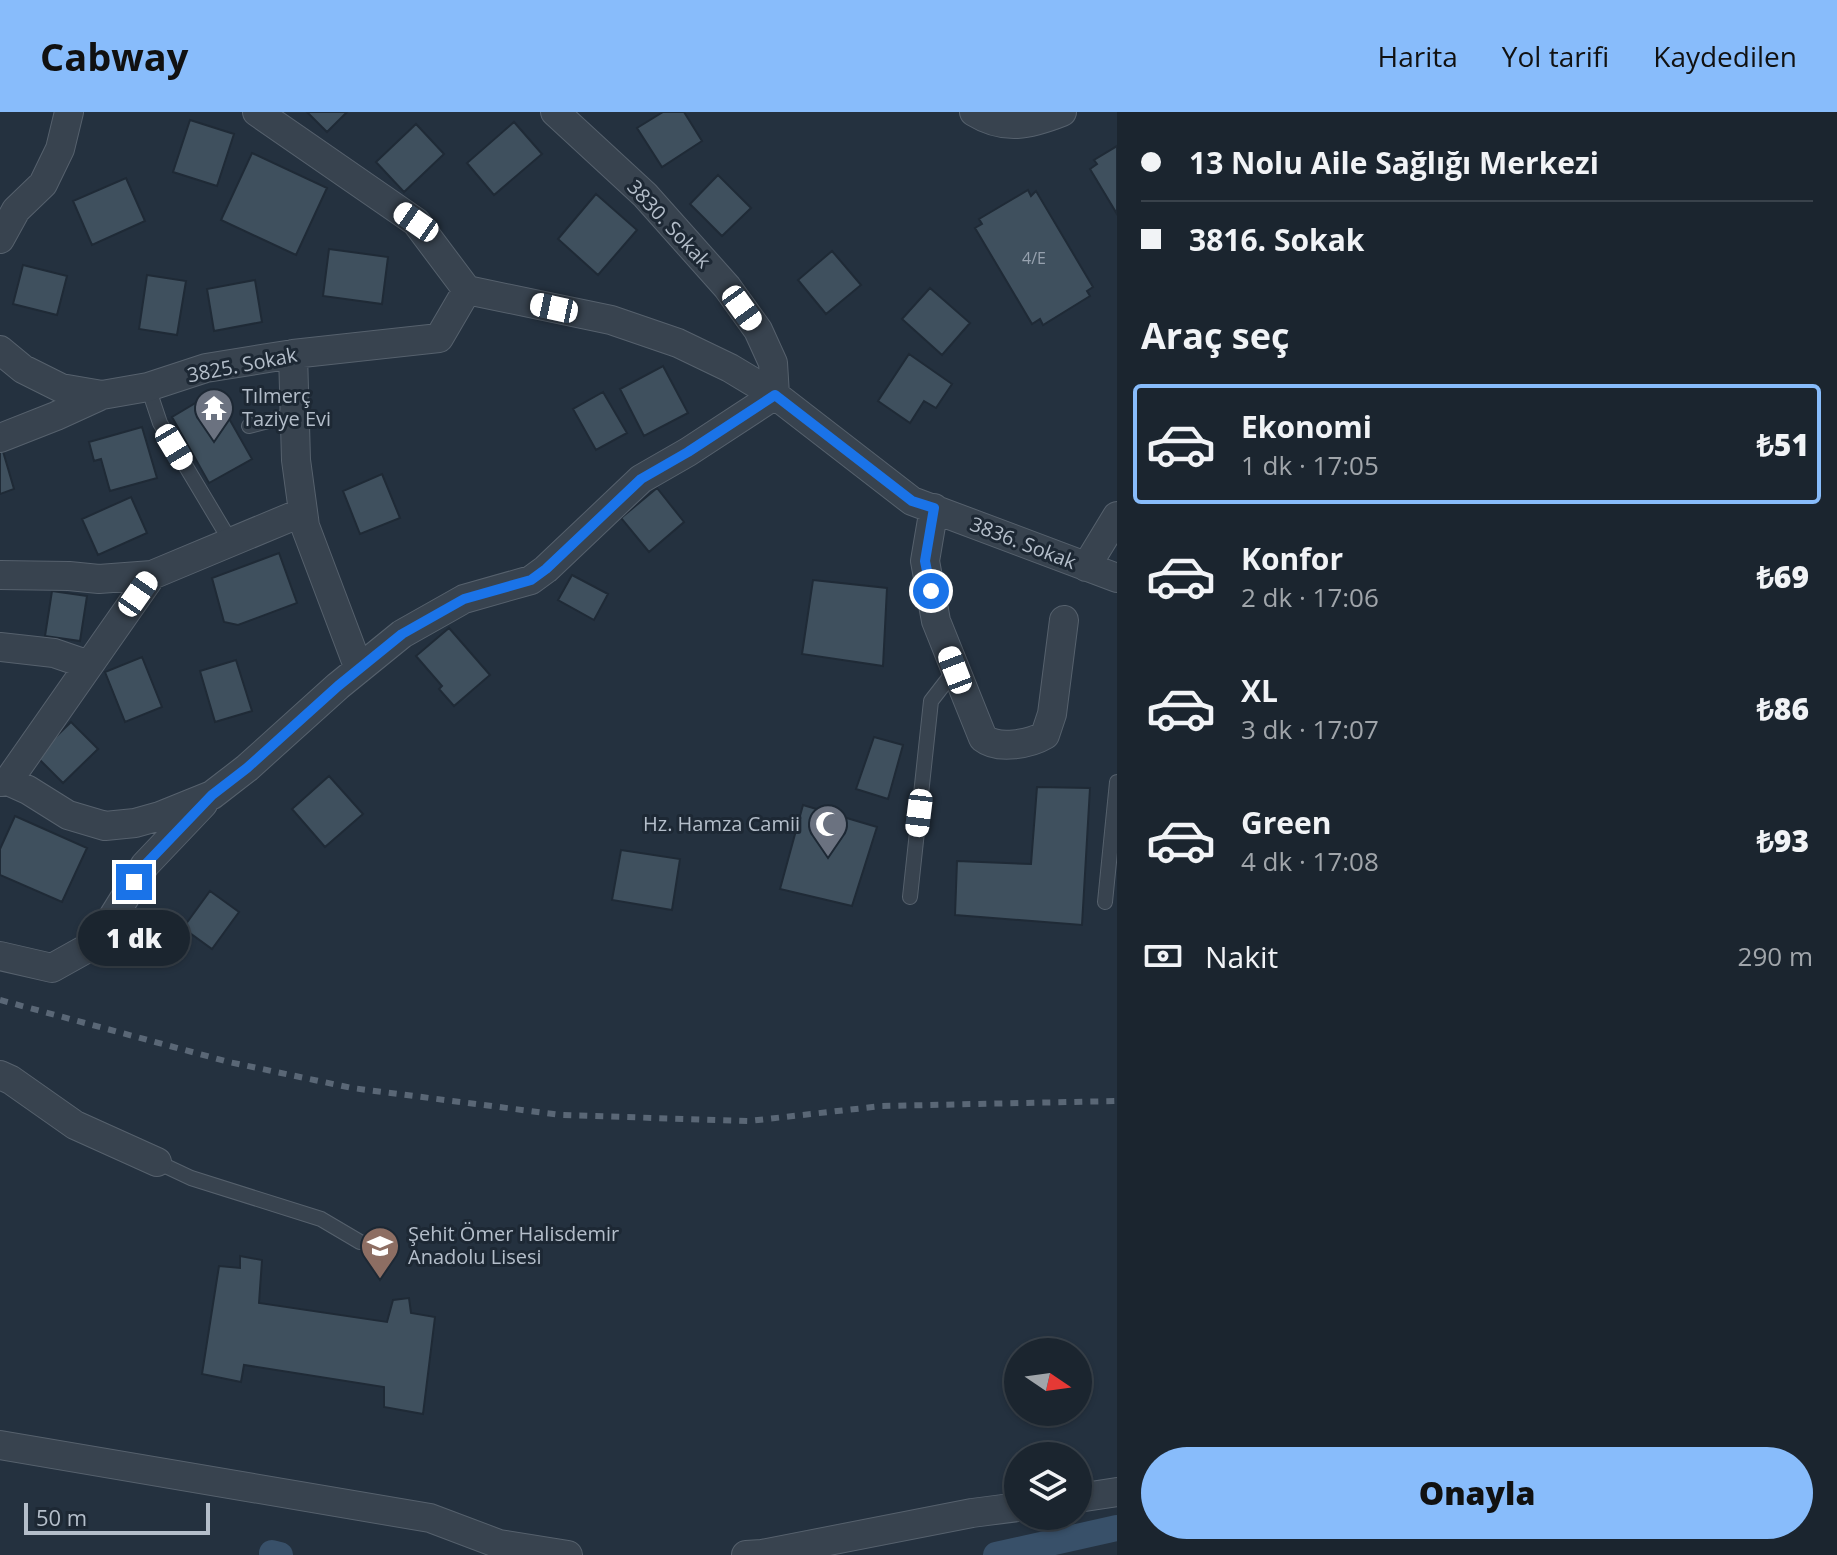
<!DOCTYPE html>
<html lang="tr">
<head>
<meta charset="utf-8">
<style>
	body { margin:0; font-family:"Open Sans",sans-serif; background:#242d37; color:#f1f3f6; height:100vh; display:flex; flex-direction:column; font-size:30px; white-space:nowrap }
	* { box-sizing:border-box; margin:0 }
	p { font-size:26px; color:#a0a5aa }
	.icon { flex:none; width:44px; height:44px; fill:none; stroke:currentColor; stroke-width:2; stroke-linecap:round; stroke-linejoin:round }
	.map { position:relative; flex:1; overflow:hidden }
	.panel { display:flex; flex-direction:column; background:#1b252f; width:720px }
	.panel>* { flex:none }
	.banner { display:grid; align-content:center; height:176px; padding:0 24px; background:#1b252f }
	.needle { width:52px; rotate:103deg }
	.fabs { position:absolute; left:1004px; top:1226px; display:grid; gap:16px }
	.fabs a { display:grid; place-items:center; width:88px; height:88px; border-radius:50%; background:#1b252f; box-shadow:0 2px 6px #0004,0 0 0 2px #39424b; font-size:40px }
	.scale { position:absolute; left:24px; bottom:20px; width:186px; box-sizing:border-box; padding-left:8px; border:4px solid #b4beca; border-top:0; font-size:22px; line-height:28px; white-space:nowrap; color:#b4beca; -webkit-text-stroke:6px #1d2834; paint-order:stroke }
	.end { position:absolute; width:36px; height:36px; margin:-18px; border:10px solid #1a73e8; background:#fff; box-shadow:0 0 0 4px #fff }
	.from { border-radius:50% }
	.bubble { position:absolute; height:56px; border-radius:28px; background:#1b252f; box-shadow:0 2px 6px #0004,0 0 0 2px #39424b; font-size:26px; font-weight:800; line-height:56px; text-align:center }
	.car { position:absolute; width:24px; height:48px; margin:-24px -12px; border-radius:10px; box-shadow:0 0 6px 2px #0007; background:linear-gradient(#fff 24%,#345 0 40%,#fff 0 76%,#345 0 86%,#fff 0) }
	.banner b { display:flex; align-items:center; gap:28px; height:76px; font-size:30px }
	.banner b+b { border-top:2px solid #39424b }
	.banner i { width:20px; height:20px; background:#f1f3f6 }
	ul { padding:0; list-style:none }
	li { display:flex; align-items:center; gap:24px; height:120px; margin:0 16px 12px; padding:0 8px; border:4px solid transparent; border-radius:8px }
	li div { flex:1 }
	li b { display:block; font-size:30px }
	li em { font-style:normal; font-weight:800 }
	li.selected { border-color:#88bcfb }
	li>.icon { width:72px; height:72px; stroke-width:1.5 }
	h2 { padding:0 24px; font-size:36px; line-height:96px }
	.pay { display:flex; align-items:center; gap:20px; height:88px; padding:0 24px; font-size:30px }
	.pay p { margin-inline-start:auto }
	.primary-button { display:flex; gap:16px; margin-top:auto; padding:16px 24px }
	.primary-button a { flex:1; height:92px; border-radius:48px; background:#88bcfb; color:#111; font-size:32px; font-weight:800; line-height:92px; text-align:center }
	header { display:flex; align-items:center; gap:48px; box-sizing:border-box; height:112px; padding:0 40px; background:#88bcfb; color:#111 }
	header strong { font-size:38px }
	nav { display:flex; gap:44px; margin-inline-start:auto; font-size:28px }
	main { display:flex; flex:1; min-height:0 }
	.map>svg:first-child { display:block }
</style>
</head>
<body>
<header>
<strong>Cabway</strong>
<nav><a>Harita</a><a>Yol tarifi</a><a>Kaydedilen</a></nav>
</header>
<main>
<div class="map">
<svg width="1117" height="1443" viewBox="0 0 1117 1443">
	<rect width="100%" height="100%" fill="#24313f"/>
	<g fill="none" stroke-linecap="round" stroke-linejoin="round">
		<path stroke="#385069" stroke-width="26" d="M272 1441 280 1443
			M996 1443 1117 1416"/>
	</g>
	<path fill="#3f505e" stroke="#1f2a36" stroke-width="2" d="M307 0H347L327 20Z
		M663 0H684L702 29 662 55 637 16Z
		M190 8 234 22 217 74 173 60Z
		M514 10 542 42 494 83 467 51Z
		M416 12 444 42 404 80 376 50Z
		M1117 34V102L1090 57 1097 52 1094 48Z
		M252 41 327 76 296 143 221 108Z
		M718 63 751 96 722 124 690 92Z
		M126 66 145 109 92 133 73 89Z
		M1028 78 1031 84 1036 79 1093 175 1087 179 1090 184 1043 213 1040 207 1032 212 975 116 982 112 979 107Z
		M596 82 637 118 598 163 558 127Z
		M329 137 388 145 382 192 323 184Z
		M832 139 861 173 826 202 798 168Z
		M23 153 67 164 57 203 13 192Z
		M147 163 186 169 177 223 139 217Z
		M255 168 262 210 214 219 207 177Z
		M930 176 970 211 942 243 902 207Z
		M909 242 952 272 936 296 924 289 910 311 878 289Z
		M663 254 688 301 644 324 620 277Z
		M214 280 252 347 209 371 172 305Z
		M603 280 627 321 596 338 573 297Z
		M142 315 157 366 110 379 101 347 94 349 89 330Z
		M2 336 14 377 0 382V337Z
		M382 362 400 406 360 422 343 379Z
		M657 376 684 410 649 440 621 406Z
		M131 385 147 421 98 443 82 407Z
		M279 441 297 491 238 513 224 510 212 466Z
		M572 463 608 482 594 508 558 488Z
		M813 468 887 476 883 554 802 542Z
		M52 479 87 484 80 529 45 524Z
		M449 516 490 563 454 594 439 577 442 574 416 544Z
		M142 545 162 595 125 610 105 560Z
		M236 548 252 599 215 610 200 559Z
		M71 610 98 637 63 671 36 644Z
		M874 625 903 633 888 687 856 677Z
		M329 664 363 702 325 735 292 697Z
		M1037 675 1090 676 1082 813 955 803 957 749 1031 752Z
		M803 693 877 715 852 794 780 777Z
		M15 704 87 736 62 790 0 763V737Z
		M621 738 680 747 672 798 612 788Z
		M210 779 239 800 212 837 183 816Z
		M240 1144 262 1148 259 1191 387 1210 393 1188 409 1186 411 1201 435 1205 423 1302 384 1295V1275L244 1253 241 1270 202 1262 219 1154 240 1156Z"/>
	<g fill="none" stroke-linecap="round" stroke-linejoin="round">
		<g stroke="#56616d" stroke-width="16">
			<path id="lane" d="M148 275 160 311 231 430
				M249 314 295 302
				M910 785 931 589 955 558
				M1105 790 1117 670
				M157 1050 191 1066 321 1107 360 1130"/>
		</g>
		<g stroke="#56616d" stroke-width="30">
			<path id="street" d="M257 0 416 110 467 178 611 208 678 231 730 256 775 283 912 389 1117 466
				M555 0 645 83 727 175 758 218 773 251 775 283
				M974 0C1005 19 1029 13 1062 0
				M0 127 16 98 43 72 60 37 69 0
				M0 238 23 257 61 276 102 283
				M293 242 296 348 305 414 359 557
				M0 326 56 304 102 283 148 275 206 256 293 242 439 226 467 178
				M934 396 925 449 936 509 983 626C998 638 1030 632 1045 623L1052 602 1064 508
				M1086 455 1117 404
				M0 463 69 464 99 467 152 463 303 400
				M0 535 54 541 89 553
				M8 669 152 463
				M0 670 8 669 28 678 68 703 105 714 135 711 160 704 212 683 247 656 338 574 402 522 464 487 531 468 546 457 641 367 688 340 775 283
				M0 844 52 856 86 837 106 816 145 753 203 692
				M0 963 11 968 75 1013 157 1050
				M0 1333 430 1406 499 1432 568 1443
				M1078 1386 1117 1380
				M746 1443 762 1442 972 1401 1018 1395"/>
		</g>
		<use href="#lane" stroke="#38434f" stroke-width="14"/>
		<use href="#street" stroke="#38434f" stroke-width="28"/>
		<path stroke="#5a6776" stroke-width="6" stroke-dasharray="8 8" stroke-linecap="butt" d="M0 888 229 950 352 976 561 1003 749 1009 882 994 1117 989"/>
	</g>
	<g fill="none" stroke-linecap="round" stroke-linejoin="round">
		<path stroke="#1a73e8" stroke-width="10" d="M134 770 145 753 212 683 247 656 338 574 402 522 464 487 531 468 546 457 641 367 688 340 775 283 912 389 934 396 925 449 931 479"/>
	</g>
	<defs>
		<g id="temple-pin" transform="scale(2)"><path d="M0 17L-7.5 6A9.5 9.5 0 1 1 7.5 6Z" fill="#6b7280" stroke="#1d2834"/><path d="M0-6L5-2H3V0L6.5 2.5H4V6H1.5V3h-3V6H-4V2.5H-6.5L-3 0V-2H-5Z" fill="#fff"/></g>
		<g id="mosque-pin" transform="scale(2)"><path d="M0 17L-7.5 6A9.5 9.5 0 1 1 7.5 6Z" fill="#6b7280" stroke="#1d2834"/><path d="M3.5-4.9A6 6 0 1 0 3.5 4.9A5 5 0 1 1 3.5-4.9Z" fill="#fff"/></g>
		<g id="school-pin" transform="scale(2)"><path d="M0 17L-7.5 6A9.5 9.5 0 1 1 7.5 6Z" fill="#8d6e63" stroke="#1d2834"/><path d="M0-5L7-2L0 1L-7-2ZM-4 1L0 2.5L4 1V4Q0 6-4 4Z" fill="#fff"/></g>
	</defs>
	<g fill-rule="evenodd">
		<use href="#temple-pin" x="214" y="296"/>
		<use href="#mosque-pin" x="828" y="712"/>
		<use href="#school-pin" x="380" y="1134"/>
	</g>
	<g text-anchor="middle" stroke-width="6" stroke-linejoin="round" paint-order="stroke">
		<g font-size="16" fill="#97a2af">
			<text x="1034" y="152">4/E</text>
		</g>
		<g font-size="20" fill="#b4beca" stroke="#1d2834">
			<text transform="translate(669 112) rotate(47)" y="7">3830. Sokak</text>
			<text transform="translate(242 253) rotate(-11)" y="7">3825. Sokak</text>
			<text transform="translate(1023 431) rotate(21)" y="7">3836. Sokak</text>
		</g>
		<g font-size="20" fill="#b4beca" stroke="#1d2834" text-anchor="start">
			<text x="242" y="291">Tılmerç<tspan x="242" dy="23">Taziye Evi</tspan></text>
			<text x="800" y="719" text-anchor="end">Hz. Hamza Camii</text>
			<text x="408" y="1129">Şehit Ömer Halisdemir<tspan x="408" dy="23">Anadolu Lisesi</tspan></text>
		</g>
	</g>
</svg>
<div class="fabs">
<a><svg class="needle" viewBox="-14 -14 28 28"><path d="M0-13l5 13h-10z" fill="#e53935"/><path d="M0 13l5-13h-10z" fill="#a0a5aa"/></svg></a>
<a><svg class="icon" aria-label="layers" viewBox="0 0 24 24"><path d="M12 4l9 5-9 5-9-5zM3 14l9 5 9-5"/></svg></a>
</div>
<div class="scale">50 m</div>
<i class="end from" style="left:931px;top:479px"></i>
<i class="end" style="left:134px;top:770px"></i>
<div class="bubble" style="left:78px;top:798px;width:112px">1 dk</div>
<i class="car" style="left:416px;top:110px;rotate:305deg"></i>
<i class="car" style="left:554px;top:196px;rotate:282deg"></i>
<i class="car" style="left:742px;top:196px;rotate:144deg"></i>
<i class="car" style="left:174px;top:335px;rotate:149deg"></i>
<i class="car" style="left:138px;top:482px;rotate:35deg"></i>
<i class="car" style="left:955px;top:558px;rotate:339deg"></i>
<i class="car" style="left:919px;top:701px;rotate:187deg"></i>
</div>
<section class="panel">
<div class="banner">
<b><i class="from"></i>13 Nolu Aile Sağlığı Merkezi</b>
<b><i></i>3816. Sokak</b>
</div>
<h2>Araç seç</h2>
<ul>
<li class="selected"><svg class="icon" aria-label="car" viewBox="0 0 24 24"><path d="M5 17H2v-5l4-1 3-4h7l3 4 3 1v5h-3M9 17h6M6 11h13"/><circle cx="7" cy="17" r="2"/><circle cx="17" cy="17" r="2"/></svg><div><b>Ekonomi</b><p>1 dk · 17:05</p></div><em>₺51</em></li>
<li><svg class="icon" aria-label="car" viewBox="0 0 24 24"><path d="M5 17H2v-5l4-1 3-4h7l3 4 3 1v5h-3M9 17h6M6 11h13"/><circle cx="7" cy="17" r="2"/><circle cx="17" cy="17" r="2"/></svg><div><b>Konfor</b><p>2 dk · 17:06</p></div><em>₺69</em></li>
<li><svg class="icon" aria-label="car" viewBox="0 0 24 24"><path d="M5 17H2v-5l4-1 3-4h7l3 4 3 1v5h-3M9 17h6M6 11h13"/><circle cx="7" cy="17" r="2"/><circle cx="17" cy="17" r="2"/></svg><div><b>XL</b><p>3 dk · 17:07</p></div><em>₺86</em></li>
<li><svg class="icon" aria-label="car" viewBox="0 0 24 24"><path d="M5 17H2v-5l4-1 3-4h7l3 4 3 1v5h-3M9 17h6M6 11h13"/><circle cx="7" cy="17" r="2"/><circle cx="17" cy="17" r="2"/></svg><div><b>Green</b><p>4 dk · 17:08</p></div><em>₺93</em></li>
</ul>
<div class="pay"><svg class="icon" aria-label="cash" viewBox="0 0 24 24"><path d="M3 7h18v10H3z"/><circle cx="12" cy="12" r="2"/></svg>Nakit<p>290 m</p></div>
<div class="primary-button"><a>Onayla</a></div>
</section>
</main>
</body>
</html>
